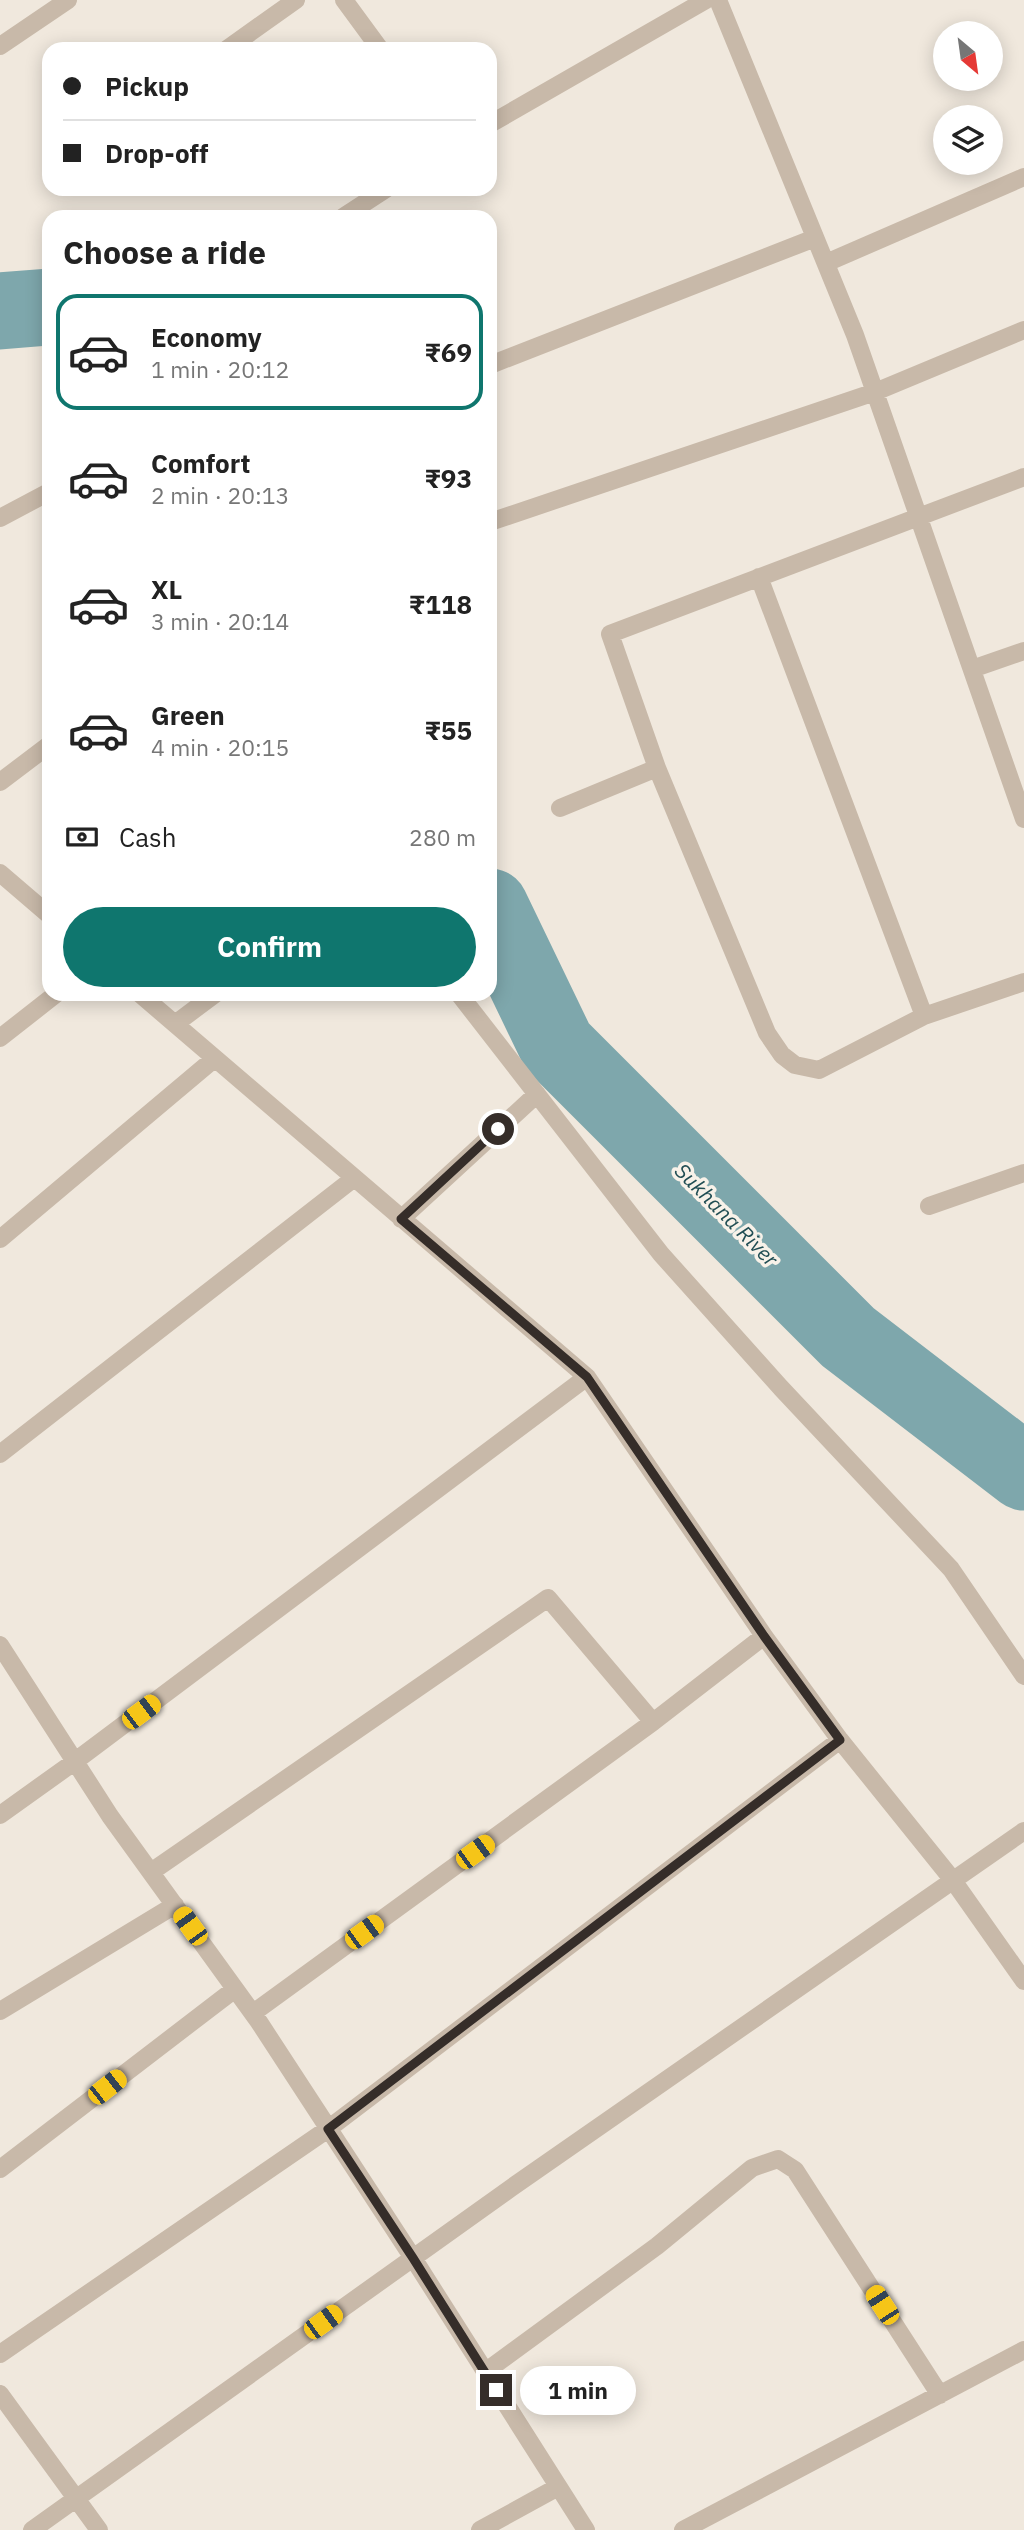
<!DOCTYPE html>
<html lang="en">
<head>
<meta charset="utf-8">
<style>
	body { margin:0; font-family:"IBM Plex Sans",sans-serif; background:#f2f2f2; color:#222; height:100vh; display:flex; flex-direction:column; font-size:26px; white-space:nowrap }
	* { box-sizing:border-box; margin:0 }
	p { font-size:23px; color:#767676 }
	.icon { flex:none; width:38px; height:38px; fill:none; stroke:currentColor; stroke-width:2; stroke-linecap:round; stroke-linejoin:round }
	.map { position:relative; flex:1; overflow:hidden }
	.details { position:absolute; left:42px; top:210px; width:455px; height:791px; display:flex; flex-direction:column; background:#fff; border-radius:21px; box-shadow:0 4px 18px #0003 }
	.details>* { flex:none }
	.guide { position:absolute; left:42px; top:42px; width:455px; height:154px; border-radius:21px; box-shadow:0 4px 18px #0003; display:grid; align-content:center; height:154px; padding:0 21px; background:#fff }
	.needle { width:46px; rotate:151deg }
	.controls { position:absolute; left:933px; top:21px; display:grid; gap:14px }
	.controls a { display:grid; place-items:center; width:70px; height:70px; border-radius:50%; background:#fff; box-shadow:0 4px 18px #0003; font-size:35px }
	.end { position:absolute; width:32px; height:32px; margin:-16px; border:9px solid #352d29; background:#fff; box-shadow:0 0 0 4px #fff }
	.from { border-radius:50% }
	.bubble { position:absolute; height:49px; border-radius:24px; background:#fff; box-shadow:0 4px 18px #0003; font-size:23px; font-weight:800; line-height:49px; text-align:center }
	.car { position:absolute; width:21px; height:42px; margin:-21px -10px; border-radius:9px; box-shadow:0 0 5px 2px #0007; background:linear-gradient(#f5c518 24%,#345 0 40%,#f5c518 0 76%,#345 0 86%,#f5c518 0) }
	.guide b { display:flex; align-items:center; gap:24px; height:66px; font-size:26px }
	.guide b+b { border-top:2px solid #e0e0e0 }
	.guide i { width:18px; height:18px; background:#222 }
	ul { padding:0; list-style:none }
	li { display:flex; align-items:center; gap:21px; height:116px; margin:0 14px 10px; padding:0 7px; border:4px solid transparent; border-radius:21px }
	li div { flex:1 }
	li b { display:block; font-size:26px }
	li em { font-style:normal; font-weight:800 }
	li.current { border-color:#0f766e }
	li>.icon { width:63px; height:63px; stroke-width:1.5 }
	h2 { padding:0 21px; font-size:32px; line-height:84px }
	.pay { display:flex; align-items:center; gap:18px; height:77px; padding:0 21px; font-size:26px }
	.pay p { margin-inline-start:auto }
	.action { display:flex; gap:14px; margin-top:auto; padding:14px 21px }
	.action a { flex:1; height:80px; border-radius:42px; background:#0f766e; color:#fff; font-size:28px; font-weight:800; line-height:80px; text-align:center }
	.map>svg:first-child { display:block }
</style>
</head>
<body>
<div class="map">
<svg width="1024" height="2530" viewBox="0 0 1024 2530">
	<rect width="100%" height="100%" fill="#f0e8dd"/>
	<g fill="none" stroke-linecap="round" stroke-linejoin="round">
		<path stroke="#7ea7ac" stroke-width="77" d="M0 311 49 307
			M490 907 557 1046 848 1337 1024 1472"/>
		<path stroke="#c8b9a9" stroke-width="18" d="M344 0 380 49
			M718 0 855 335 1024 819
			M0 46 68 0
			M227 49 296 0
			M490 124 706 0
			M343 217 386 189
			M826 263 1024 177
			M490 365 815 238
			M0 518 49 492
			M490 522 875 392 1024 330
			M759 577 924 1016
			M972 669 1024 651
			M657 768 767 1033 782 1055 795 1065 819 1070 924 1016 1024 982
			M0 782 49 745
			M560 808 657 768 610 634 1024 477
			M0 873 49 915
			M459 994 661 1254 781 1388 951 1569 1024 1676
			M175 1024 215 994
			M0 1038 56 994
			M929 1206 1024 1173
			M401 1219 537 1094
			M0 1239 214 1059
			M587 1377 764 1636
			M0 1454 353 1179
			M0 1645 110 1816 259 2022 413 2258 586 2530
			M0 1815 74 1762 587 1377 140 994
			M151 1872 548 1598 653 1722 764 1636 840 1740 952 1879 1024 1981
			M0 2011 175 1905
			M253 2013 653 1722
			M0 2169 235 1989
			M0 2354 328 2129 840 1740
			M485 2372 657 2246 752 2168 778 2159 795 2170 940 2395
			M0 2394 99 2530
			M32 2530 511 2188 1024 1831
			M480 2530 558 2487
			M683 2530 1024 2350"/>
	</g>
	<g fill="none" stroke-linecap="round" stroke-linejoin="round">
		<path stroke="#352d29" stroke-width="9" d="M496 2390 413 2258 328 2129 840 1740 764 1636 587 1377 401 1219 498 1129"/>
	</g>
	<g text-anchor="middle" stroke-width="7" stroke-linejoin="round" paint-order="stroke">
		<g font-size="21" font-style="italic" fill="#214e54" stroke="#f8f2e9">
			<text transform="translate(726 1215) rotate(45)" y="7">Sukhana River</text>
		</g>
	</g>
</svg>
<div class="controls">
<a><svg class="needle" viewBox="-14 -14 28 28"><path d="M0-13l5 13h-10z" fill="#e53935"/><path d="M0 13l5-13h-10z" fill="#767676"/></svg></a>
<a><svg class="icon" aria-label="layers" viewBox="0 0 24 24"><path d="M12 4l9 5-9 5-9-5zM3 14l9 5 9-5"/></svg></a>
</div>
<i class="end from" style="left:498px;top:1129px"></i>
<i class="end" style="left:496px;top:2390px"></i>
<div class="bubble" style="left:520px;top:2366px;width:116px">1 min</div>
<i class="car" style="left:141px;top:1712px;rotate:53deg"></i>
<i class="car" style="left:475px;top:1852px;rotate:54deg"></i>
<i class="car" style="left:190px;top:1926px;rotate:324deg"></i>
<i class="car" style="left:364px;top:1932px;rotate:54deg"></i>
<i class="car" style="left:107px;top:2087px;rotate:52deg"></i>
<i class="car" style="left:882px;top:2305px;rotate:327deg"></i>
<i class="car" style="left:323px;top:2322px;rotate:54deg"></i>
<div class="guide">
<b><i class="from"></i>Pickup</b>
<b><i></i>Drop-off</b>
</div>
<section class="details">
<h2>Choose a ride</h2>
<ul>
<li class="current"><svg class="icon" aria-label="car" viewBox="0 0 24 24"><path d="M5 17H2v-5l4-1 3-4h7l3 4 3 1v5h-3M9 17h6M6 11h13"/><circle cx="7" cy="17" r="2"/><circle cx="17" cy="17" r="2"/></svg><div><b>Economy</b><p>1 min · 20:12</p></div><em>₹69</em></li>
<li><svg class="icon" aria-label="car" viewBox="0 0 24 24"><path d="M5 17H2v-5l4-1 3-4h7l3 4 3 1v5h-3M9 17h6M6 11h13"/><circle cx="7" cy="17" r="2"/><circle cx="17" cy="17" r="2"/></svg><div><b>Comfort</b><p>2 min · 20:13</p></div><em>₹93</em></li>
<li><svg class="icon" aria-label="car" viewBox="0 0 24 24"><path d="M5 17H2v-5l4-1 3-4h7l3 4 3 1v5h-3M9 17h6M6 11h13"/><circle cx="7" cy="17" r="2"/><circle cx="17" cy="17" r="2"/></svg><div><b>XL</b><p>3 min · 20:14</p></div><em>₹118</em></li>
<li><svg class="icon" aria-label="car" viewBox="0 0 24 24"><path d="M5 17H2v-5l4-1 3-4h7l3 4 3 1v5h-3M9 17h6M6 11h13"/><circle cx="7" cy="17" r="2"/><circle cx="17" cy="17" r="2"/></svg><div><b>Green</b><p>4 min · 20:15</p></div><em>₹55</em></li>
</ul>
<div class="pay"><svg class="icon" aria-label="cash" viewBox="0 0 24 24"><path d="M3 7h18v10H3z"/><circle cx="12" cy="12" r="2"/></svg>Cash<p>280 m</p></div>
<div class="action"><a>Confirm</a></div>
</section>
</div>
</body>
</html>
